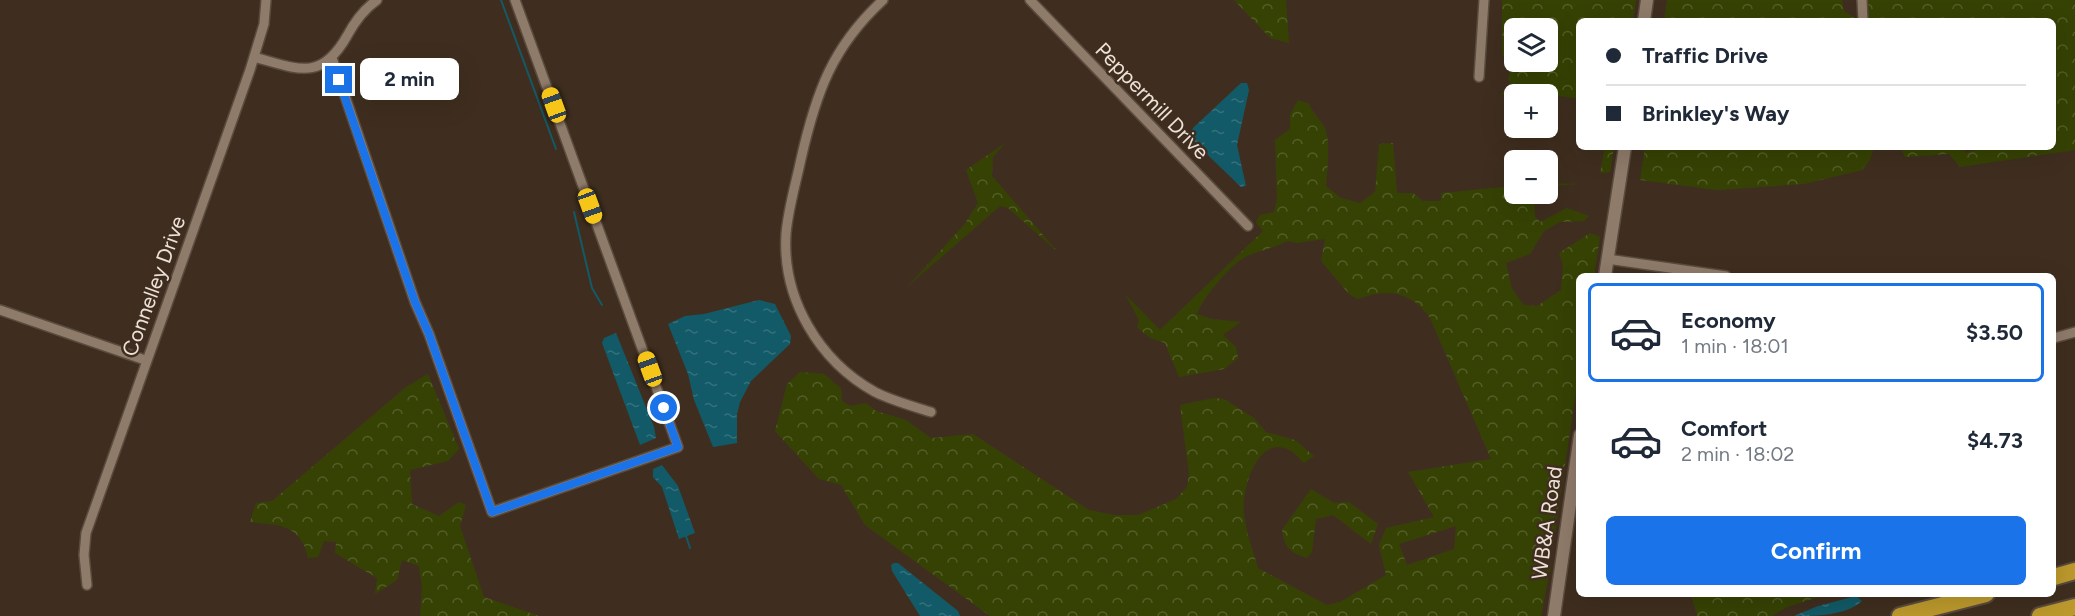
<!DOCTYPE html>
<html lang="en">
<head>
<meta charset="utf-8">
<style>
	body { margin:0; font-family:Figtree,sans-serif; background:#f6f6f7; color:#1f2937; height:100vh; display:flex; flex-direction:column; font-size:22px; white-space:nowrap }
	* { box-sizing:border-box; margin:0 }
	p { font-size:20px; color:#747a83 }
	.icon { flex:none; width:33px; height:33px; fill:none; stroke:currentColor; stroke-width:2; stroke-linecap:round; stroke-linejoin:round }
	.map { position:relative; flex:1; overflow:hidden }
	.sheet { position:absolute; left:1576px; top:273px; width:480px; height:324px; display:flex; flex-direction:column; background:#fff; border-radius:9px; box-shadow:0 6px 24px #0002 }
	.sheet>* { flex:none }
	.top-card { position:absolute; left:1576px; top:18px; width:480px; height:132px; border-radius:9px; box-shadow:0 6px 24px #0002; display:grid; align-content:center; height:132px; padding:0 30px; background:#fff }
	.fabs { position:absolute; left:1504px; top:18px; display:grid; gap:12px }
	.fabs a { display:grid; place-items:center; width:54px; height:54px; border-radius:9px; background:#fff; box-shadow:0 6px 24px #0002; font-size:30px }
	.end { position:absolute; width:27px; height:27px; margin:-14px; border:8px solid #1a73e8; background:#fff; box-shadow:0 0 0 3px #fff }
	.from { border-radius:50% }
	.bubble { position:absolute; height:42px; border-radius:9px; background:#fff; box-shadow:0 6px 24px #0002; font-size:20px; font-weight:700; line-height:42px; text-align:center }
	.car { position:absolute; width:18px; height:36px; margin:-18px -9px; border-radius:8px; box-shadow:0 0 4px 2px #0007; background:linear-gradient(#f5c518 24%,#345 0 40%,#f5c518 0 76%,#345 0 86%,#f5c518 0) }
	.top-card b { display:flex; align-items:center; gap:21px; height:57px; font-size:22px }
	.top-card b+b { border-top:2px solid #e0e1e3 }
	.top-card i { width:15px; height:15px; background:#1f2937 }
	ul { padding:10px 0 0; list-style:none }
	li { display:flex; align-items:center; gap:18px; height:99px; margin:0 12px 9px; padding:0 18px; border:3px solid transparent; border-radius:9px }
	li div { flex:1 }
	li b { display:block; font-size:22px }
	li em { font-style:normal; font-weight:700 }
	li.selected { border-color:#1a73e8 }
	li>.icon { width:54px; height:54px; stroke-width:1.5 }
	.cta { display:flex; gap:12px; margin-top:auto; padding:12px 30px }
	.cta a { flex:1; height:69px; border-radius:9px; background:#1a73e8; color:#fff; font-size:24px; font-weight:700; line-height:69px; text-align:center }
	.map>svg:first-child { display:block }
</style>
</head>
<body>
<div class="map">
<svg width="2075" height="616" viewBox="0 0 2075 616">
	<defs>
		<pattern id="forest-crowns" width="20" height="18" patternUnits="userSpaceOnUse" patternTransform="scale(1.5)"><rect width="20" height="18" fill="#364204"/><path d="M2 6a3 3 0 1 1 6 0M12 15a3 3 0 1 1 6 0" fill="none" stroke="#535d28"/></pattern>
		<pattern id="water-ripples" width="26" height="14" patternUnits="userSpaceOnUse" patternTransform="scale(1.5)"><rect width="26" height="14" fill="#125a67"/><path d="M2 4q2-2 4 0t4 0M15 11q2-2 4 0t4 0" fill="none" stroke="#35717c"/></pattern>
	</defs>
	<rect width="100%" height="100%" fill="#3f2e1f"/>
	<path fill="url(#forest-crowns)" fill-rule="evenodd" d="M1234 0H1286L1289 43 1270 38Z
		M1502 0H1636L1633 21H1580L1579 99 1548 94 1501 95 1511 82 1508 80 1510 72 1502 53ZM1515 28H1548V62H1515Z
		M1667 0H1842L1844 11 1855 18 1856 21H1664Z
		M1868 0H2075V150L1960 167 1949 154 1905 157 1900 147H1964L1965 153 1984 147H2054V21H1869Z
		M1298 100 1309 104C1313 113 1322 122 1325 128 1331 142 1327 171 1326 186L1341 198 1360 203 1375 192 1379 144 1393 143 1397 193H1413L1423 201H1441V193L1515 186V194H1548V183L1578 184 1552 186 1548 196 1534 198 1535 216 1540 222 1567 208 1589 216 1584 221 1560 222 1544 231 1530 254 1506 263 1512 289 1524 305 1537 306 1561 290 1563 265 1559 253 1590 233 1600 237 1594 276H1580L1579 371 1553 546 1534 552V560L1551 564 1541 616H990L865 525 841 485 819 479 775 431 787 384 800 372 824 374 841 388 842 401 850 406 866 403 876 411 906 420 931 438 973 434 1089 510 1114 515H1138L1176 499 1187 487 1189 474 1180 405 1214 398 1224 399 1254 418 1266 432 1295 440 1314 456 1304 463C1300 459 1295 453 1290 450 1257 433 1241 491 1244 514 1246 532 1253 551 1258 568L1327 605 1340 602 1386 575 1379 545 1386 528 1434 517 1408 472 1491 459 1430 318C1411 291 1387 288 1358 299L1349 294 1321 261 1325 239 1297 243 1287 241C1272 249 1261 250 1247 256 1232 262 1202 299 1197 314L1212 319 1241 322 1223 335 1236 347 1238 358 1224 369 1179 377 1165 343 1150 338 1137 327 1139 320 1125 294 1160 330 1263 231 1256 222 1260 215 1274 212 1277 199 1275 140 1290 129V115ZM1456 526 1454 549 1407 565 1399 544Z
		M1005 143 993 157 992 176 1058 252 1008 208 1000 206 907 287 964 225 978 203 966 170Z
		M1605 147H1614L1610 172 1600 173Z
		M1645 147H1874L1870 160 1862 170 1804 184 1717 190 1640 180Z
		M428 374 459 449 448 461 410 470 412 504 439 516 459 502 466 505 460 526 484 597 539 616H420L422 586 419 566 402 560 397 580 375 594 377 578 335 553 336 542 324 541 318 557 308 558C301 524 279 525 250 522L256 503 272 501 406 387Z
		M1311 489 1334 503 1349 502 1378 524 1371 544 1333 515 1316 519 1312 552 1307 558C1289 552 1285 548 1282 530Z
		M1691 594H1828L1787 607 1772 616H1697Z"/>
	<path fill="url(#water-ripples)" d="M1241 83H1247L1249 90 1237 145 1246 186 1241 187 1189 137 1193 128Z
		M759 300 775 304 791 336 790 344 751 381 740 402 737 414V443L713 447 694 400 688 374 668 324 685 316 704 314Z
		M616 333 654 427 656 438 640 445 602 343 604 338Z
		M662 465 678 486 695 533 679 539 662 487 653 477V469Z
		M894 563H898L958 611 960 616H920L892 571 891 565Z
		M1856 596 1862 601C1845 616 1815 616 1794 616L1818 606Z"/>
	<g fill="none" stroke-linecap="round" stroke-linejoin="round">
		<path stroke="#125a67" stroke-width="2" d="M501 0 556 149
			M574 212 592 288 602 305
			M685 533 690 548"/>
		<g stroke="#594b3d" stroke-width="12">
			<path id="street" d="M883 0C832 47 816 93 801 159 796 183 788 209 786 234 782 299 819 361 875 392 893 401 912 406 931 412
				M1030 0 1248 226
				M1862 0 1863 21
				M254 57C298 69 321 82 347 36 355 21 364 9 377 0
				M332 58 415 302 429 334 492 512 678 447 515 0
				M1479 77 1484 0
				M1607 259 1726 276
				M0 310 145 360
				M2054 338 2075 332
				M87 585 84 555 86 533 250 70 264 24 266 0"/>
		</g>
		<g stroke="#594b3d" stroke-width="15">
			<path id="secondary" d="M1644 21 1647 0
				M1605 276 1625 147
				M1554 616 1580 435"/>
		</g>
		<g stroke="#594b3d" stroke-width="20">
			<path id="highway" d="M2054 577 2075 571
				M1900 616 1986 594
				M2040 616 2075 607"/>
		</g>
		<use href="#street" stroke="#8f7b6a" stroke-width="9"/>
		<use href="#secondary" stroke="#8f7b6a" stroke-width="12"/>
		<use href="#highway" stroke="#bc992c" stroke-width="16"/>
	</g>
	<g fill="none" stroke-linecap="round" stroke-linejoin="round">
		<path stroke="#1a73e8" stroke-width="8" d="M339 80 415 302 429 334 492 512 678 447 664 408"/>
	</g>
	<g text-anchor="middle" stroke-width="5" stroke-linejoin="round" paint-order="stroke">
		<g font-size="21" fill="#ede1d8" stroke="#3f2e1f">
			<text transform="translate(1152 101) rotate(46)" y="7">Peppermill Drive</text>
			<text transform="translate(154 286) rotate(-70)" y="7">Connelley Drive</text>
			<text transform="translate(1547 523) rotate(-82)" y="7">WB&amp;A Road</text>
		</g>
	</g>
</svg>
<div class="fabs">
<a><svg class="icon" aria-label="layers" viewBox="0 0 24 24"><path d="M12 4l9 5-9 5-9-5zM3 14l9 5 9-5"/></svg></a>
<a>+</a>
<a>−</a>
</div>
<i class="end from" style="left:664px;top:408px"></i>
<i class="end" style="left:339px;top:80px"></i>
<div class="bubble" style="left:360px;top:58px;width:99px">2 min</div>
<i class="car" style="left:554px;top:105px;rotate:340deg"></i>
<i class="car" style="left:590px;top:206px;rotate:160deg"></i>
<i class="car" style="left:650px;top:369px;rotate:340deg"></i>
<div class="top-card">
<b><i class="from"></i>Traffic Drive</b>
<b><i></i>Brinkley's Way</b>
</div>
<section class="sheet">
<ul>
<li class="selected"><svg class="icon" aria-label="car" viewBox="0 0 24 24"><path d="M5 17H2v-5l4-1 3-4h7l3 4 3 1v5h-3M9 17h6M6 11h13"/><circle cx="7" cy="17" r="2"/><circle cx="17" cy="17" r="2"/></svg><div><b>Economy</b><p>1 min · 18:01</p></div><em>$3.50</em></li>
<li><svg class="icon" aria-label="car" viewBox="0 0 24 24"><path d="M5 17H2v-5l4-1 3-4h7l3 4 3 1v5h-3M9 17h6M6 11h13"/><circle cx="7" cy="17" r="2"/><circle cx="17" cy="17" r="2"/></svg><div><b>Comfort</b><p>2 min · 18:02</p></div><em>$4.73</em></li>
</ul>
<div class="cta"><a>Confirm</a></div>
</section>
</div>
</body>
</html>
